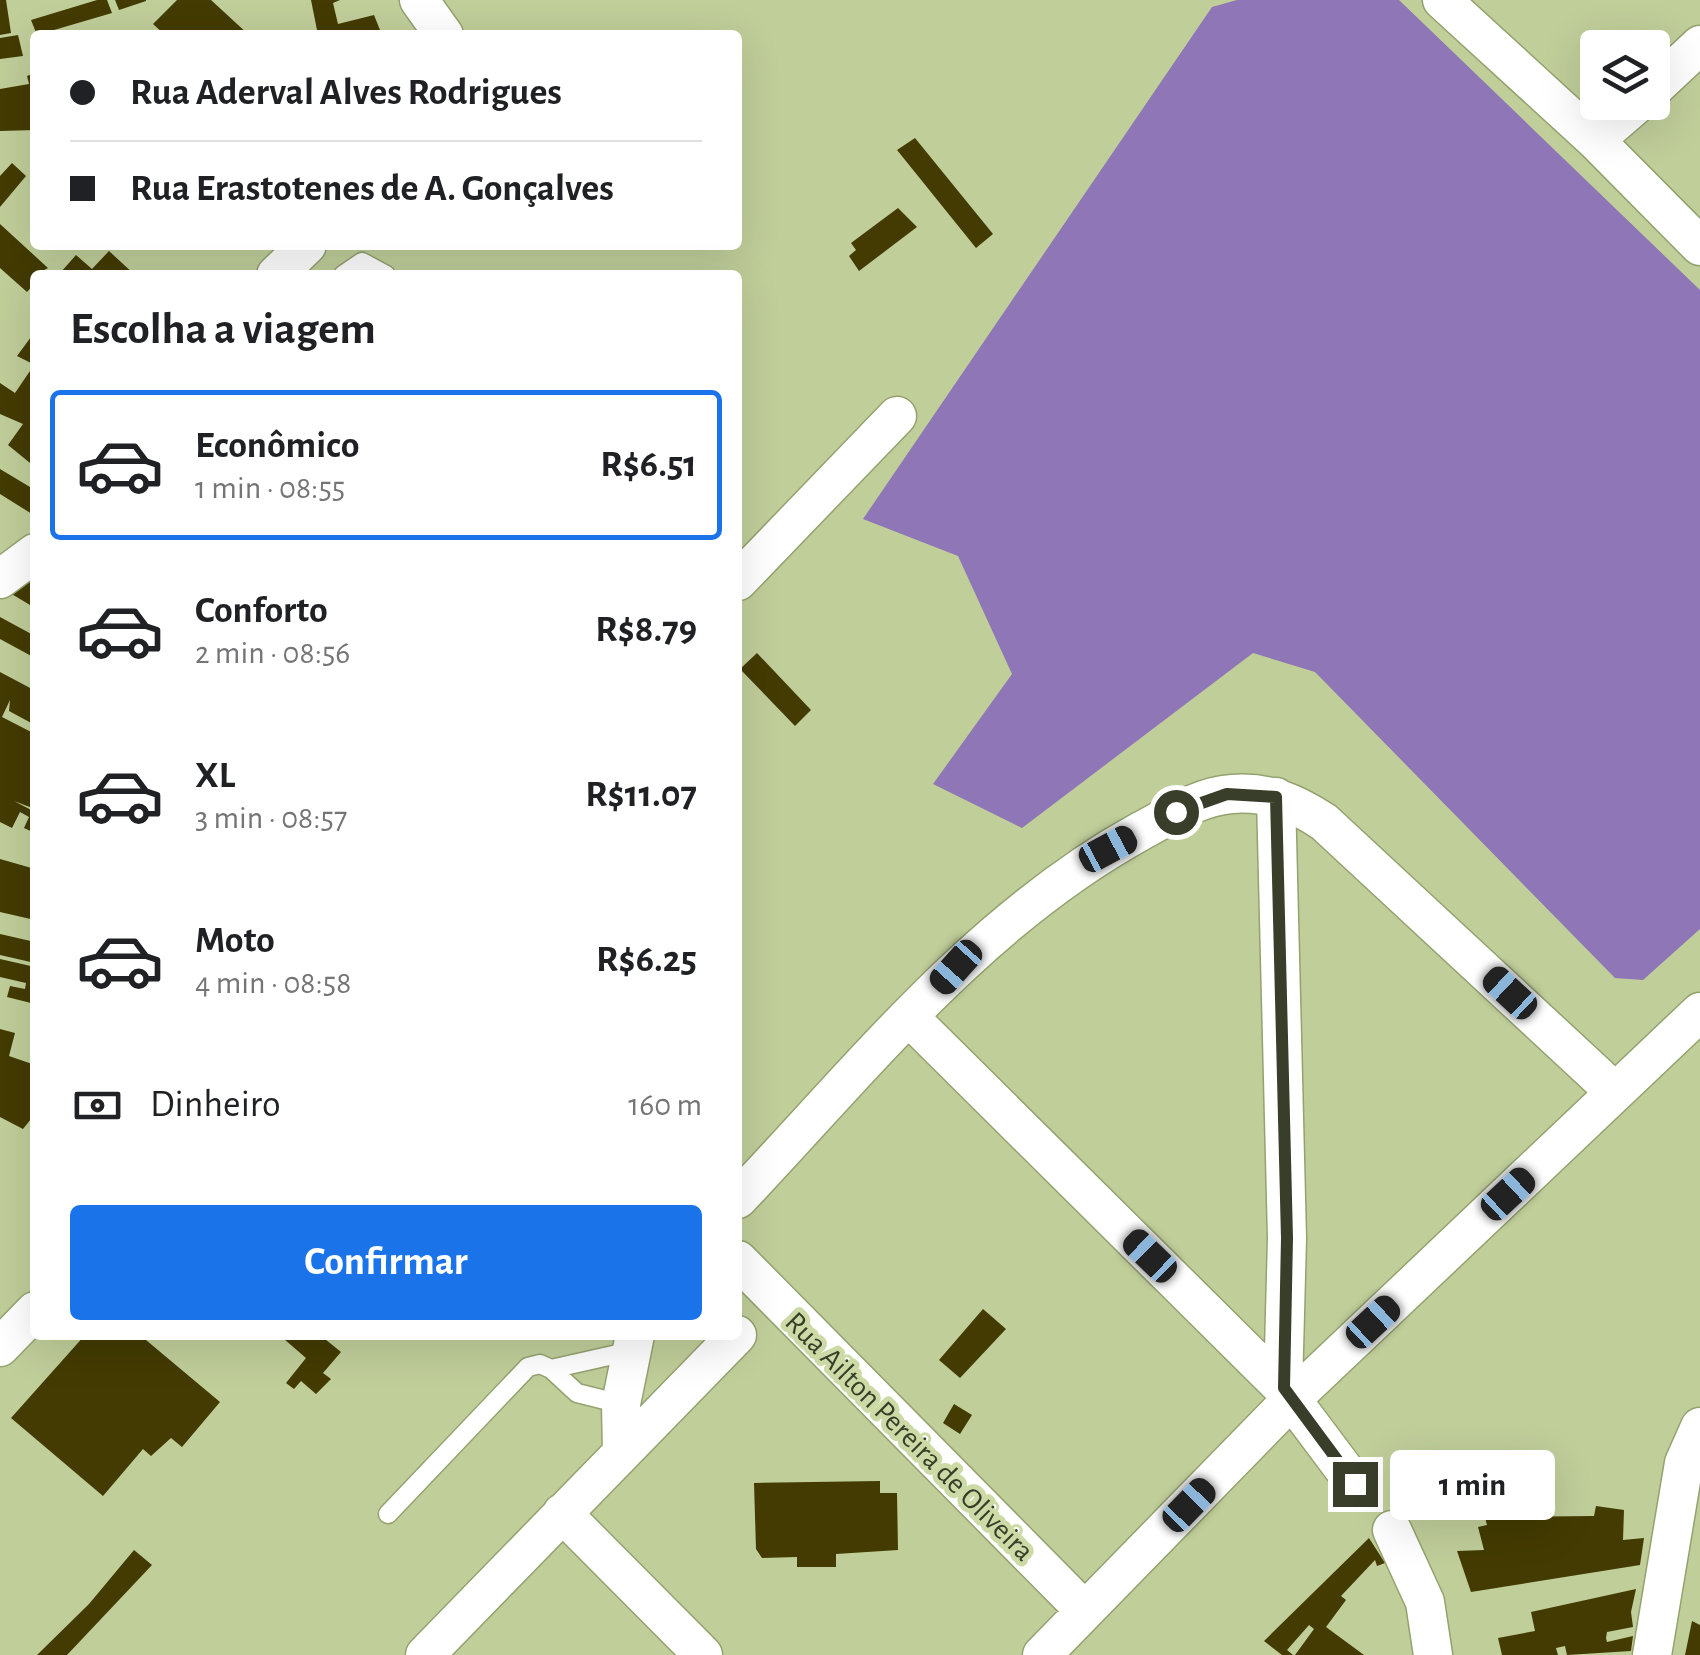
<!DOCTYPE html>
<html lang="pt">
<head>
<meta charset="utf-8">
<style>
	body { margin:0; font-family:"Alegreya Sans",sans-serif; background:#f2f2f2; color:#202124; height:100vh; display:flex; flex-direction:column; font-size:38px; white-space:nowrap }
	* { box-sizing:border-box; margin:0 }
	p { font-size:32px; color:#757577 }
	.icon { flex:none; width:55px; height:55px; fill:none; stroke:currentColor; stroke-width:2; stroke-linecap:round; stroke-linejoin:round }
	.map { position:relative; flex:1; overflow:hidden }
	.sheet { position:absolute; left:30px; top:270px; width:712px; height:1070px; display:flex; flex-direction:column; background:#fff; border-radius:10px; box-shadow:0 10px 40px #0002 }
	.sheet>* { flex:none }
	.top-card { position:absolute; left:30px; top:30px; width:712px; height:220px; border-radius:10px; box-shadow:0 10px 40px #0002; display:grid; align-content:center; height:220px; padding:0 40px; background:#fff }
	.tools { position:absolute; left:1580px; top:30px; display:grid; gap:20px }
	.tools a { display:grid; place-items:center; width:90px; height:90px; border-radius:10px; background:#fff; box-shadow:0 10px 40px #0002; font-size:50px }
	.end { position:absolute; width:45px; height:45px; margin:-22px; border:12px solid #383e29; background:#fff; box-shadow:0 0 0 5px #fff }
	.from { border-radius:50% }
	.bubble { position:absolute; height:70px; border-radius:10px; background:#fff; box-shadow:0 10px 40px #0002; font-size:32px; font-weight:700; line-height:70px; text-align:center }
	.car { position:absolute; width:30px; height:60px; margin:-30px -15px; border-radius:12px; box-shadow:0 0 8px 2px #0007; background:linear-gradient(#222 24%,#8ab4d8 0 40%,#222 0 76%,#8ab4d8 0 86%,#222 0) }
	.top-card b { display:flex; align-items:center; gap:35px; height:95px; font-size:38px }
	.top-card b+b { border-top:2px solid #e0e0e0 }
	.top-card i { width:25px; height:25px; background:#202124 }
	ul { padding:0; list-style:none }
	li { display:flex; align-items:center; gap:30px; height:150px; margin:0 20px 15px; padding:0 20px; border:5px solid transparent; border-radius:10px }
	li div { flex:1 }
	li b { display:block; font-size:38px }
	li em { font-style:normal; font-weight:700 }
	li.current { border-color:#1a73e8 }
	li>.icon { width:90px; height:90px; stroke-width:1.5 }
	h2 { padding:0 40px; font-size:45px; line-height:120px }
	.pay { display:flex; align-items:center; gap:25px; height:110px; padding:0 40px; font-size:38px }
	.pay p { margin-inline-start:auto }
	.cta { display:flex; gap:20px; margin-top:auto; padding:20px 40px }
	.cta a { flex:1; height:115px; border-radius:10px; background:#1a73e8; color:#fff; font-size:40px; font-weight:700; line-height:115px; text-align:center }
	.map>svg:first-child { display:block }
</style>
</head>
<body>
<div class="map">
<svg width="1700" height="1655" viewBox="0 0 1700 1655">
	<rect width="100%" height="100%" fill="#c0ce9a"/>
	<path fill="#8e76b7" d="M1237 0H1399L1700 290V929L1643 980 1615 978 1315 672 1253 653 1022 828 933 784 1012 674 958 556 863 519 1212 7Z"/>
	<path fill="#433b01" d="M0 0H6L11 33 0 35Z
		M97 0H107L112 13 37 35 31 20Z
		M115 0H146V1L119 10Z
		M177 0H211L249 35H165L153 24Z
		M311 0H340L333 3 338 24 374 15 382 35H318Z
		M18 35 23 56 0 59V38Z
		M35 73V130L0 131V89L29 84 27 76Z
		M915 138 993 234 976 248 897 150Z
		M12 163 26 176 0 207V176Z
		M898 208 917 227 859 271 849 256 856 250 851 243Z
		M0 224 48 268 35 275V283L27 292 0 268Z
		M109 251 135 275 61 272 76 255 92 269Z
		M31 337 35 340V365L17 356Z
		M32 368 35 371V467L8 445 23 424 0 414V383L15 393Z
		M0 469 35 490 32 514 0 494Z
		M35 576V608L5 590Z
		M0 617 35 636V658L0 639Z
		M757 653 811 710 795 726 740 669Z
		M0 672 32 689 35 681V725L9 711 10 700 2 717 35 734V809L14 801 35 812V833L24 828 29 817 20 812 12 828 0 822Z
		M0 859 35 869V920L0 912Z
		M0 934 35 942V963L0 955Z
		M0 959 35 967 31 1003 7 997 10 986 25 989 26 983 0 977Z
		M0 1029 15 1033 9 1056 35 1065V1114L23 1129 0 1117Z
		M983 1309 1006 1329 960 1378 939 1360Z
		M85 1335H140L220 1402 182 1447 171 1438 151 1456 143 1449 103 1496 11 1418Z
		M288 1335H320L341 1352 323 1373 331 1379 316 1394 301 1381 294 1389 286 1383 306 1358 284 1339Z
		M954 1404 972 1415 960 1434 943 1423Z
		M880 1481V1493H897L898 1550 836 1554V1567H797V1557L762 1558 756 1549 754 1483Z
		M1506 1505 1513 1517 1594 1516 1596 1506 1624 1510 1623 1540 1644 1538 1640 1565 1471 1592 1457 1551 1484 1550 1478 1527 1487 1525 1483 1510Z
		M1369 1538 1385 1563 1377 1566 1375 1560 1341 1596 1346 1600 1326 1627 1364 1655H1295L1314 1629 1309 1625 1287 1650 1293 1655H1282L1264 1641Z
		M134 1550 152 1565 67 1655H37L89 1604Z
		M1636 1589 1631 1612 1633 1627 1607 1632 1606 1638 1607 1642 1633 1636 1631 1651 1567 1655 1565 1646 1556 1648 1558 1655H1502L1498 1638 1535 1631 1531 1612Z
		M1692 1621 1700 1625V1655H1685Z"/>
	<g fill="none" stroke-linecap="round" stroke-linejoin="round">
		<g stroke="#94a26f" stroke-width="21">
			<path id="lane" d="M343 275 362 262 386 275
				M551 1369 577 1393 621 1404
				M388 1514 528 1367 540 1364 551 1369 631 1351"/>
		</g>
		<g stroke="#94a26f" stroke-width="41">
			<path id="street" d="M419 0 444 35
				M1442 0 1595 140 1700 246
				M1652 90 1700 45
				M1595 140 1639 102
				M276 275 307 245
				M0 579 35 553
				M738 581 897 416
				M1276 797 1287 1238 1283 1388
				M910 1018 1283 1388 1355 1484
				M738 1199C864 1066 979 920 1141 831 1169 816 1200 796 1232 794 1268 791 1295 803 1324 822L1615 1092
				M738 1260 1085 1611
				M0 1347 35 1311
				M622 1452 621 1404 635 1335
				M562 1513 703 1655
				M1392 1530 1425 1602 1433 1655
				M425 1655 737 1335
				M1042 1655 1292 1399 1700 1012
				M1652 1655 1684 1463 1700 1427"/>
		</g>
		<use href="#lane" stroke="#fff" stroke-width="18"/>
		<use href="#street" stroke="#fff" stroke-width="38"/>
	</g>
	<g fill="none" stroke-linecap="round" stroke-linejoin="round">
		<path stroke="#383e29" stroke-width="12" d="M1176 812 1227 794 1276 797 1287 1238 1284 1388 1355 1484"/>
	</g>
	<g text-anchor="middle" stroke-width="10" stroke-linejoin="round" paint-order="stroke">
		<g font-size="30" fill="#383e29" stroke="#ccdba6">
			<text transform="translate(910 1436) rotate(45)" y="10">Rua Ailton Pereira de Oliveira</text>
		</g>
	</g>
</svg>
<div class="tools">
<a><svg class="icon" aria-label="layers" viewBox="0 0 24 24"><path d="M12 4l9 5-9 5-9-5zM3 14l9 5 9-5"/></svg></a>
</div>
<i class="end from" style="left:1176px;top:812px"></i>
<i class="end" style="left:1355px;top:1484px"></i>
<div class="bubble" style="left:1390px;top:1450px;width:165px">1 min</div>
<i class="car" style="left:1108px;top:849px;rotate:62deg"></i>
<i class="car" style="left:956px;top:967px;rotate:222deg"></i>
<i class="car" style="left:1510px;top:993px;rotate:313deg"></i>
<i class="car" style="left:1508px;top:1194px;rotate:47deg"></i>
<i class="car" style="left:1150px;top:1256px;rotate:314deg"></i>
<i class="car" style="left:1373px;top:1322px;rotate:47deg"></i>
<i class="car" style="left:1189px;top:1505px;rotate:44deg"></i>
<div class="top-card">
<b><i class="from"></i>Rua Aderval Alves Rodrigues</b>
<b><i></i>Rua Erastotenes de A. Gonçalves</b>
</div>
<section class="sheet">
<h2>Escolha a viagem</h2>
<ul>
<li class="current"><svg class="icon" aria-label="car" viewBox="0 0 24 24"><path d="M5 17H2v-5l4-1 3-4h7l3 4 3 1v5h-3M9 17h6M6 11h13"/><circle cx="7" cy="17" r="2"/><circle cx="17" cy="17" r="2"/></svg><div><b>Econômico</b><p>1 min · 08:55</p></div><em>R$6.51</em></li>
<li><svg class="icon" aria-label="car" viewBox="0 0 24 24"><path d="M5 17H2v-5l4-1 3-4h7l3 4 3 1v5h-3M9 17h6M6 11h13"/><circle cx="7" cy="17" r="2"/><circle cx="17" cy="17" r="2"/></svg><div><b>Conforto</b><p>2 min · 08:56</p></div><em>R$8.79</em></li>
<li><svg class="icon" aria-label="car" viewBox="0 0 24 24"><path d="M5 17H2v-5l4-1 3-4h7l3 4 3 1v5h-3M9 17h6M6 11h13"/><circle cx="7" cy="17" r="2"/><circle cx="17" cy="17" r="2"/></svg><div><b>XL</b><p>3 min · 08:57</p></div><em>R$11.07</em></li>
<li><svg class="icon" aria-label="car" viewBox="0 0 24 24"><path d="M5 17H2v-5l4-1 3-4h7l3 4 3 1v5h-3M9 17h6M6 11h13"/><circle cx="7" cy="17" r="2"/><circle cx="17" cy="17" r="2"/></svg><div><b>Moto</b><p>4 min · 08:58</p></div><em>R$6.25</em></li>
</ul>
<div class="pay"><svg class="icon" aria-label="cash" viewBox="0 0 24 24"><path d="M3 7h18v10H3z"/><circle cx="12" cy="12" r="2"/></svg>Dinheiro<p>160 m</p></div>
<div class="cta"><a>Confirmar</a></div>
</section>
</div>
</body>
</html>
